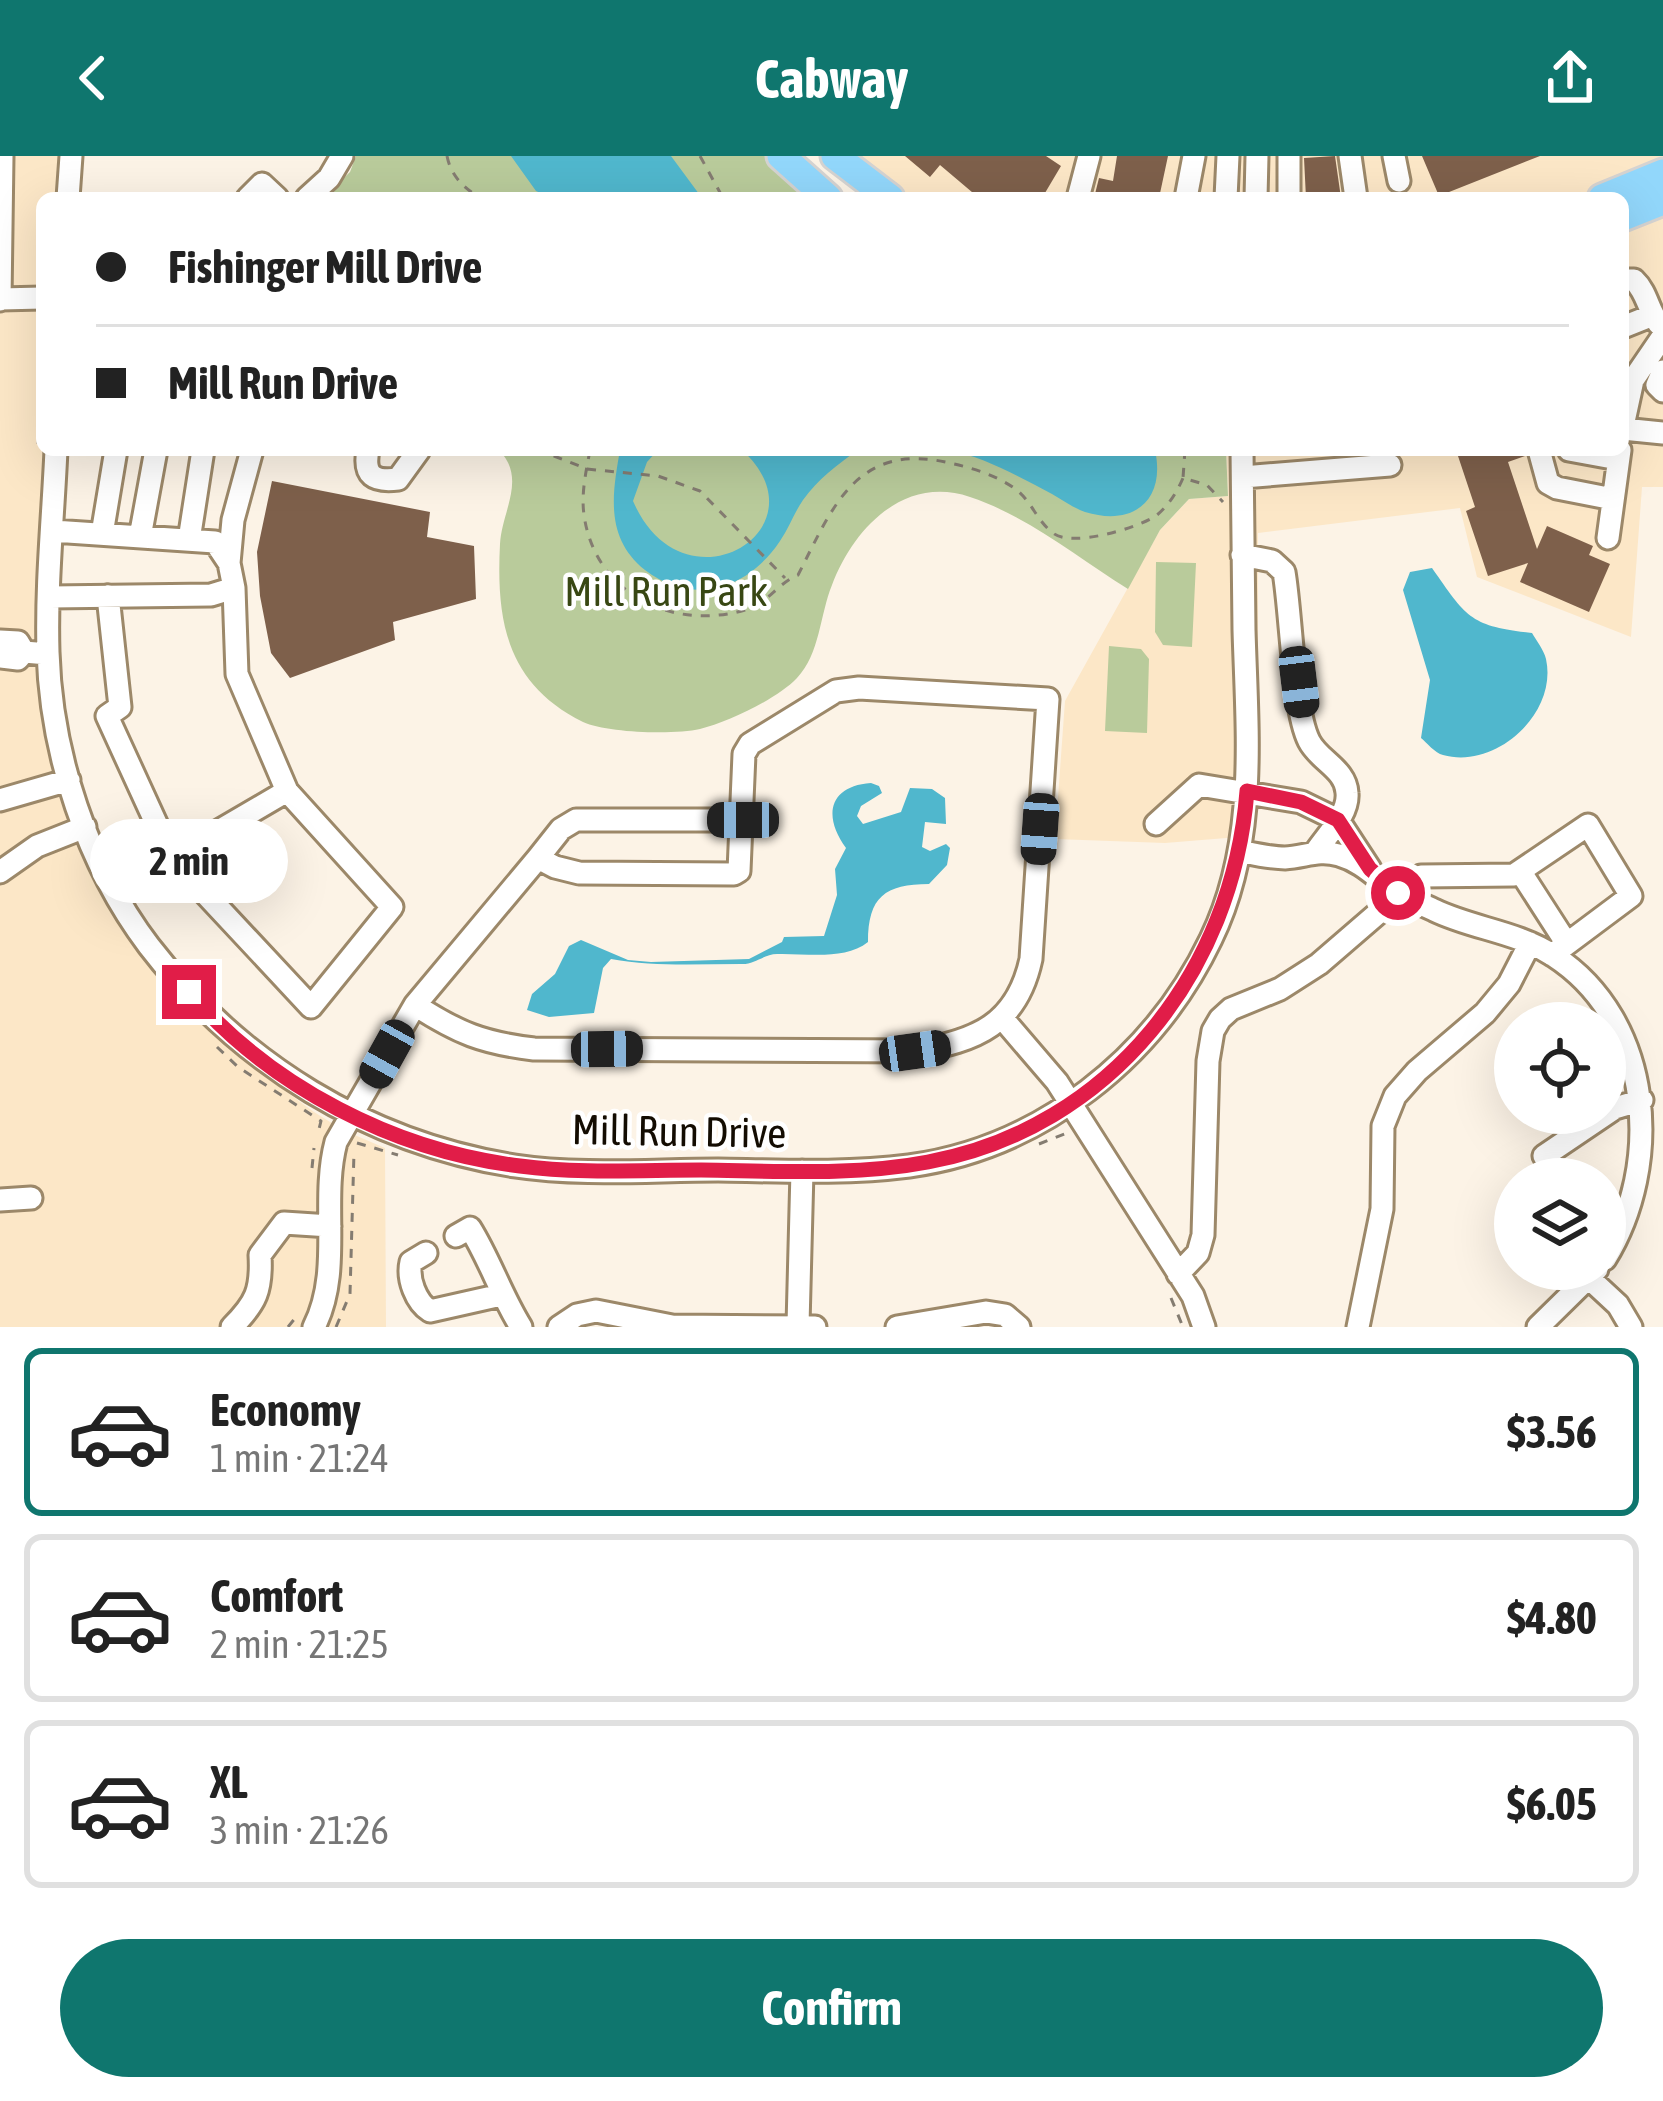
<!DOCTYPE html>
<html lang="en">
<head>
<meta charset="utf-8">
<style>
	body { margin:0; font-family:"Asap Condensed",sans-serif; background:#f6f6f6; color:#222; height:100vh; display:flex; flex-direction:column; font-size:45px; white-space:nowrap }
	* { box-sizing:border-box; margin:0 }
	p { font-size:39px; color:#767676 }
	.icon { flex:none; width:66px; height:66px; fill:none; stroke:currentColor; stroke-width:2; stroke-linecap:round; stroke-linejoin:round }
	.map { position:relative; height:1171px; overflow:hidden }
	.side { display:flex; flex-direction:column; background:#fff; flex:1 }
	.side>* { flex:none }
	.hud { position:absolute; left:36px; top:36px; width:1593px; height:264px; border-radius:18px; box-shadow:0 12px 48px #0002; display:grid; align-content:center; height:264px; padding:0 60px; background:#fff }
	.fabs { position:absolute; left:1494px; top:846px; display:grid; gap:24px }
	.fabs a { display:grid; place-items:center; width:132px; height:132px; border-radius:50%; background:#fff; box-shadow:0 12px 48px #0002; font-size:60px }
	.end { position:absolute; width:54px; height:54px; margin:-27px; border:15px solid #e11d48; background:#fff; box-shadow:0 0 0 6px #fff }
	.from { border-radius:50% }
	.bubble { position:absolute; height:84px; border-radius:42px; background:#fff; box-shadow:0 12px 48px #0002; font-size:39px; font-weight:700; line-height:84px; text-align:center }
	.car { position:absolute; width:36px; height:72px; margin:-36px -18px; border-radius:15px; box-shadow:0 0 9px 3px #0007; background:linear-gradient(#222 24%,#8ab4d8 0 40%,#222 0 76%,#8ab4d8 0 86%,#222 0) }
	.hud b { display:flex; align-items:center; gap:42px; height:114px; font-size:45px }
	.hud b+b { border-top:3px solid #e0e0e0 }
	.hud i { width:30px; height:30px; background:#222 }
	ul { padding:21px 0 0; list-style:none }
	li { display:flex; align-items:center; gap:36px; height:168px; margin:0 24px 18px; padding:0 36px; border:6px solid #e0e0e0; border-radius:18px }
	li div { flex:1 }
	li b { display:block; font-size:45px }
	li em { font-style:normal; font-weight:700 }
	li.active { border-color:#0f766e }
	li>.icon { width:108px; height:108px; stroke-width:1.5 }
	.primary-button { display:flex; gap:24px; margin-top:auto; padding:24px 60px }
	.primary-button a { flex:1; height:138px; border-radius:72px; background:#0f766e; color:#fff; font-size:48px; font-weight:700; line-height:138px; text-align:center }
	header { display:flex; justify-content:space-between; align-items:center; height:156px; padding:0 60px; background:#0f766e; color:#fff; font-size:54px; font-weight:700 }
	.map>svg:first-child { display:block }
</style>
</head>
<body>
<header><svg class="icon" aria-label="back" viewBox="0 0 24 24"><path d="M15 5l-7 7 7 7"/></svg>Cabway<svg class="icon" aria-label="share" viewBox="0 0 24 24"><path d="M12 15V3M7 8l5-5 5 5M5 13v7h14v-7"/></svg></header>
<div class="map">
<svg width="1663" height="1171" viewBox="0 0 1663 1171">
	<rect width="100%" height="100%" fill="#fcf3e6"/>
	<path fill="#fce7c7" d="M0 0H71L68 42H42L43 294 38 528 58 623 145 801 194 858 254 912 314 956 343 974 385 992 386 1171H0Z
		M835 0H1663V331H1642L1631 481 1477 421 1460 352 1258 377V611L1251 680 1165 687 1055 683 1065 545 1160 374 1189 343 1228 340 1226 294H1623V42H890Z"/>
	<path fill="#b9cb9b" d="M356 0H768L818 42H323L350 16Z
		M499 294H1226L1228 340 1189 343 1160 374 1128 433C1077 401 1027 360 970 341 905 319 854 371 832 429 820 458 820 498 797 522 777 543 728 566 700 573 674 579 607 577 583 566 507 528 496 466 500 388 502 354 527 323 499 294Z
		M1156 406 1196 407 1192 491 1163 489 1155 476Z
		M1109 490 1141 493 1149 503 1147 577 1105 575Z"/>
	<path fill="#50b7cd" d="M511 0H671L702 42H552L536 35Z
		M620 294H658L647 306 633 345C683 461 829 373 742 294H858C838 308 817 324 803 344 794 357 789 372 780 385 748 433 693 451 645 414 605 382 612 339 620 294Z
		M948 294H1155C1166 344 1134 371 1085 356 1074 352 1062 344 1052 338 1019 321 985 301 948 294Z
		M1432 412C1467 462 1470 470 1532 477 1536 484 1544 494 1546 503 1558 557 1496 614 1443 599 1435 597 1427 587 1421 582L1430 524 1403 434 1410 416Z
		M871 627 879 630 882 637 861 650 857 660 863 668 901 656 910 632 932 633 945 642 946 668 925 666 922 691 930 695 946 688 950 692 947 709 929 728C885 728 868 741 868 786 844 805 805 797 777 798 764 798 754 809 741 808 698 808 654 811 611 803L603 812 594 857 549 861 527 854 532 838 555 818 569 790 581 784 628 804 651 806 749 803 782 786 784 781 824 780 837 739 835 713 846 692C823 661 828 630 871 627Z"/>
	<path fill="#7e604b" d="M905 0H1046L1061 10 1042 42H979L940 9 930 21Z
		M1117 0H1168L1159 42H1094L1099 22 1113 25Z
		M1335 0 1341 42H1306L1304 2Z
		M1422 0H1540L1439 40Z
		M1456 294H1524L1525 300 1508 306 1537 393 1547 370 1593 390 1589 399 1610 408 1589 456 1520 426 1528 407 1488 420 1466 355 1475 351Z
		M272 325 430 356 427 381 474 390 476 443 393 466 395 484 290 522 271 497 260 440 257 396Z"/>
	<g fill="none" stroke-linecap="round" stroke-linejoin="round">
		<g stroke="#9c8869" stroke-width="27">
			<path id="minor" d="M1289 0V42
				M1350 0 1356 42
				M1394 0 1399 25
				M68 42 71 0
				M248 42 262 28 277 42
				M307 42 329 22 342 0
				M1078 42 1089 0
				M1186 42 1194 0
				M1226 42 1228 0
				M1256 42 1257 0
				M1623 124H1634C1649 138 1648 159 1663 172
				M0 143 42 142
				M0 144 2 0
				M1623 171 1653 159
				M1663 215 1657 229 1663 235
				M1623 270 1633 224 1663 180
				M1623 273 1663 277
				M56 294C53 361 46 429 48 496 51 598 87 708 149 790 240 908 368 987 515 1010 581 1020 651 1014 718 1014 781 1015 846 1018 909 1010 1041 992 1154 902 1211 783 1258 687 1247 578 1244 474 1243 414 1243 354 1242 294
				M368 294C363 320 374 326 398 323L419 294
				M1539 294 1548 327 1557 332 1613 343
				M1569 294 1618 303
				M1243 321 1390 309
				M102 378 116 294
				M140 381 156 294
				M1608 382 1620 294
				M189 384 203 294
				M1242 399 1272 405 1284 416C1291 456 1293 553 1309 585 1319 605 1346 613 1347 637 1349 657 1328 678 1317 694
				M229 407 233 364 252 294
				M108 440 120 551 107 560 172 702 311 851 392 751 287 635
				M50 441 211 439 234 432 229 407 215 386 53 375
				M0 485 18 486 24 496
				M0 501 18 503 24 496 48 498
				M0 644 69 624
				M1156 668 1199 629 1301 646 1338 664 1370 713
				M1240 695C1254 698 1270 702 1285 702 1305 701 1318 693 1339 699 1364 706 1379 725 1400 738 1411 744 1423 749 1434 754 1473 773 1516 775 1554 800 1654 865 1663 1009 1605 1103
				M538 702 561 673 576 664H743
				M1520 715 1567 788
				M0 716 37 690 85 671
				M116 735 287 635 237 518 234 432
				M1003 863 1057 926 1193 1140 1204 1171
				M1561 1023 1544 1000 1615 952 1642 944
				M0 1044 31 1042
				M456 1080 470 1072C490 1104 501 1139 521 1171
				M426 1097 411 1106C407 1123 416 1146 430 1155L501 1139
				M1178 1118 1198 1097 1203 1079 1208 905 1213 875 1220 863 1231 853 1280 833 1319 808 1421 720 1514 719 1588 669 1631 740 1552 799
				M1590 1123 1618 1149 1631 1171
				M798 1169 802 1015
				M232 1171C256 1147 262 1134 260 1099L284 1067 330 1070
				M314 1171C343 1114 320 1046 336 986L415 849 538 702 555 711 579 717 734 718 739 715 744 598 750 588 836 535 859 532 1048 543 1031 803C1017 868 977 885 915 895L534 893C483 887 458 877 415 849
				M559 1171 577 1159 596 1155 672 1170 815 1171
				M897 1171 986 1156 1005 1159 1019 1171
				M1358 1171 1382 1053 1383 970 1395 940 1417 915 1485 857 1509 828 1530 787
				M1538 1171 1597 1113"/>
		</g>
		<g stroke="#d5d3d1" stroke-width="33">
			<path id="major" d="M781 0 828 42
				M835 0 890 42
				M1602 42 1663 17
				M1623 61 1663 45"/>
		</g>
		<path stroke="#847c71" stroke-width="3" stroke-dasharray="9 9" stroke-linecap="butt" d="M447 0C451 20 463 31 480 42
			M700 0 723 42
			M38 288 42 254
			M518 294 554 300 587 313 658 320 700 335 785 422
			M590 294C586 316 581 337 584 359 595 438 672 475 745 454 767 448 778 427 798 419 833 351 856 285 950 307 973 312 999 320 1018 335 1032 347 1038 366 1053 377 1071 392 1139 372 1157 359 1169 349 1177 336 1183 322
			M1185 294 1183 322 1207 329 1223 346
			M217 891 238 911 321 965 318 977
			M357 987 398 999
			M1039 988 1067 977
			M312 1012 314 992
			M1171 1142 1183 1171
			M288 1171 296 1161
			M336 1171 350 1138 354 996"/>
		<use href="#minor" stroke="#fff" stroke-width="21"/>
		<use href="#major" stroke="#92d7fb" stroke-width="27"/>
	</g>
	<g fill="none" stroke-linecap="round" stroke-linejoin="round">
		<path stroke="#e11d48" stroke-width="15" d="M189 836C271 931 395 995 520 1010 579 1018 642 1014 701 1014 776 1015 855 1020 928 1006 1111 972 1233 815 1247 635L1301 646 1338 664 1370 713 1398 737"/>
	</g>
	<g text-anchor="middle" stroke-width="9" stroke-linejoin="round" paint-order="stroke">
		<g font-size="42" fill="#384713" stroke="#fff">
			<text x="666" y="450">Mill Run Park</text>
		</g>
		<g font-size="42" fill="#130c02" stroke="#fff">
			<text transform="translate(679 975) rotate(1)" y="15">Mill Run Drive</text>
		</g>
	</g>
</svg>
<div class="fabs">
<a><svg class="icon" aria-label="locate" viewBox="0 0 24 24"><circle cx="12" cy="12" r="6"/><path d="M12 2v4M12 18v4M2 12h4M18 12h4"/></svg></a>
<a><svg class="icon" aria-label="layers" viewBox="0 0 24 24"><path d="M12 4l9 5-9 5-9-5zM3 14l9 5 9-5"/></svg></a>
</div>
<i class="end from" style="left:1398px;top:737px"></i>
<i class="end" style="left:189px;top:836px"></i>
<div class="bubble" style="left:90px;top:663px;width:198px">2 min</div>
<i class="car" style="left:1299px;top:526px;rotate:173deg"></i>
<i class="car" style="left:743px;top:664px;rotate:270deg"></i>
<i class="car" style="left:1040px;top:673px;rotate:184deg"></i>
<i class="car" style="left:607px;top:893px;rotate:89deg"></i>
<i class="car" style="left:915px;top:895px;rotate:82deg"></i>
<i class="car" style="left:387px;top:898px;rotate:209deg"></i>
<div class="hud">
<b><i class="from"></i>Fishinger Mill Drive</b>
<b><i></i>Mill Run Drive</b>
</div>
</div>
<section class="side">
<ul>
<li class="active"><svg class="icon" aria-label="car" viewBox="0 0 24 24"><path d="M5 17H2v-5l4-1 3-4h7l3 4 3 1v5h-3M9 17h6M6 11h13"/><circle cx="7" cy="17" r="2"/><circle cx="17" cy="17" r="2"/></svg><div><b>Economy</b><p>1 min · 21:24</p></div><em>$3.56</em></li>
<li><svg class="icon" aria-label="car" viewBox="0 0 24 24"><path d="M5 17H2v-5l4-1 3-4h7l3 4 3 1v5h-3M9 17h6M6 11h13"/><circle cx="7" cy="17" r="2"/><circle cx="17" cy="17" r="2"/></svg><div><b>Comfort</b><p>2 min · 21:25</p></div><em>$4.80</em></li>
<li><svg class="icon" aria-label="car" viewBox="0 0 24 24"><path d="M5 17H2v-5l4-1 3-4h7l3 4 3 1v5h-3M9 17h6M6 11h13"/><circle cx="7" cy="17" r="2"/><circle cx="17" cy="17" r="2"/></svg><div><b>XL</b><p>3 min · 21:26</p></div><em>$6.05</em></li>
</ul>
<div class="primary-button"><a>Confirm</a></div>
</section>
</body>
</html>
